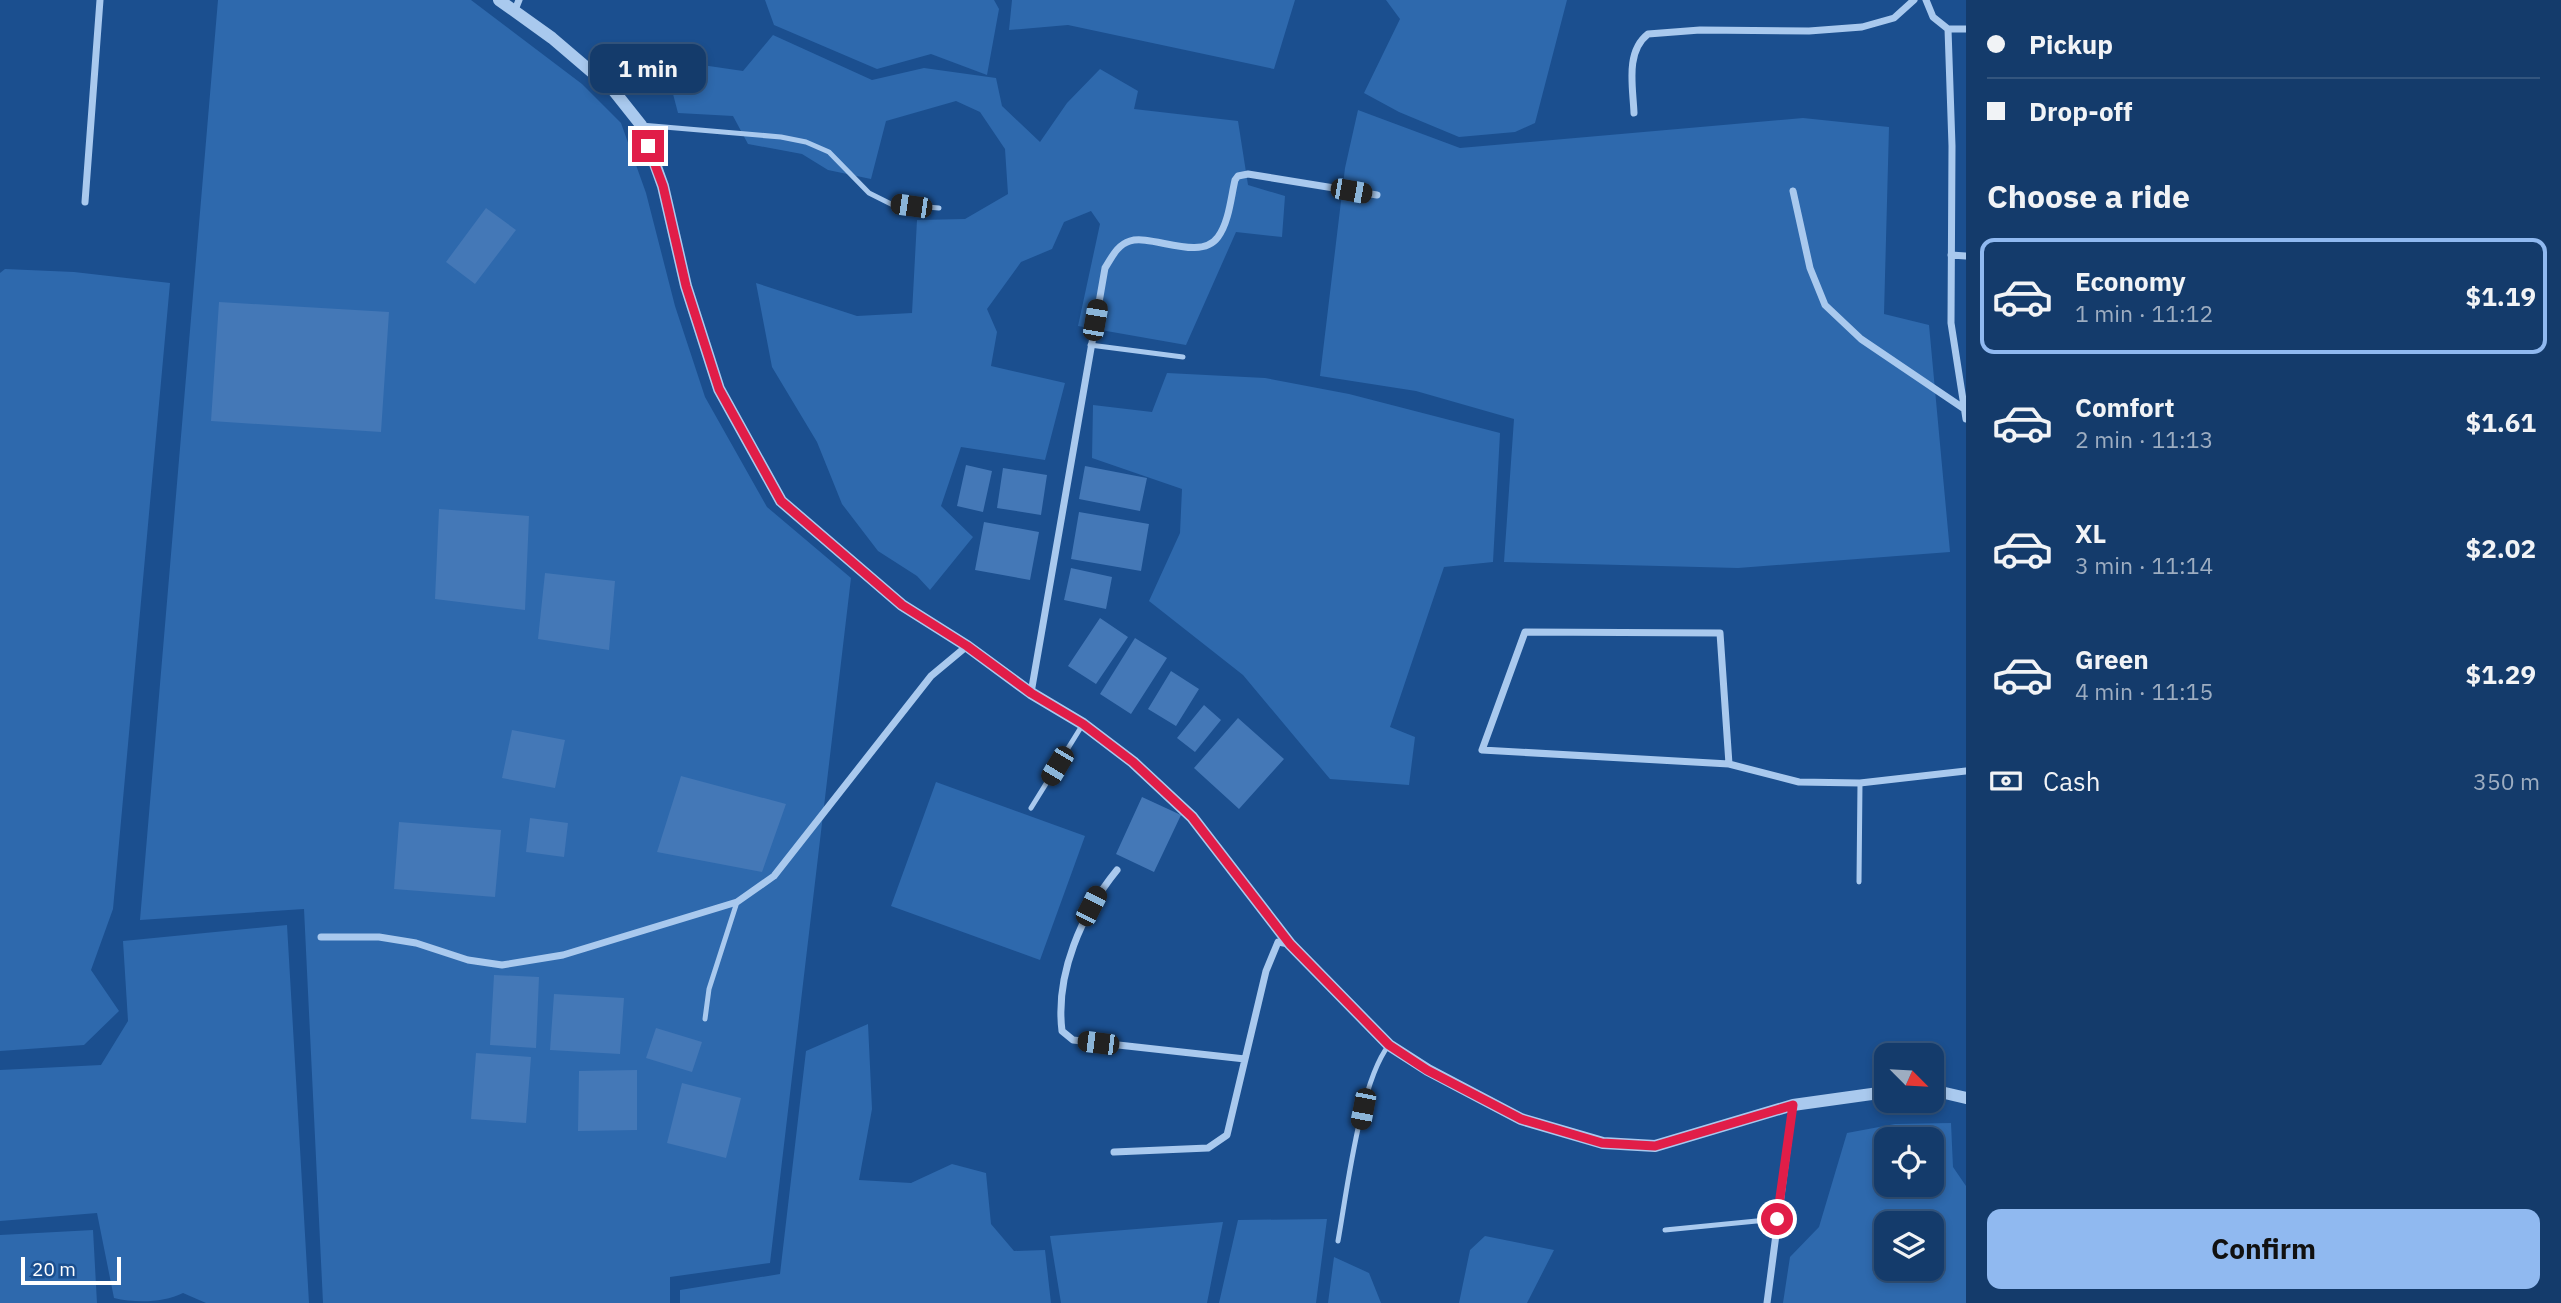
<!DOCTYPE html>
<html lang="en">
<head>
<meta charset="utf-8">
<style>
	body { margin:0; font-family:"IBM Plex Sans",sans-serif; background:#214673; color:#f1f3f6; height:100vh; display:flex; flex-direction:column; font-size:26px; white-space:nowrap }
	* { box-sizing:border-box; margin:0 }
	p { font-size:23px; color:#9dadc1 }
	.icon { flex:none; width:38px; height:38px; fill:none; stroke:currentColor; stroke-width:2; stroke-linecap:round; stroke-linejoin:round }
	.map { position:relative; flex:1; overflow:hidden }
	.panel { display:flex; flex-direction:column; background:#143b6b; width:595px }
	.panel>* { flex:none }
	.guide { display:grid; align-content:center; height:154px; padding:0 21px; background:#143b6b }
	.needle { width:46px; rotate:114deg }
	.tools { position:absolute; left:1874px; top:1043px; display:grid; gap:14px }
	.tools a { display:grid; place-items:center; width:70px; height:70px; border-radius:14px; background:#143b6b; box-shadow:0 4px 10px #0003,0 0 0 2px #33557e; font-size:35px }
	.scale { position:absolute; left:21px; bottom:18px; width:100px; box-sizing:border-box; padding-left:7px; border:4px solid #fff; border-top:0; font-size:19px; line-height:24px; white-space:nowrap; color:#fff; -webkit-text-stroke:5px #1b4f8f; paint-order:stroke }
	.end { position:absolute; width:32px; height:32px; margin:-16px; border:9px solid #e11d48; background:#fff; box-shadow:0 0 0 4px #fff }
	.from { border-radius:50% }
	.bubble { position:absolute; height:49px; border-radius:14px; background:#143b6b; box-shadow:0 4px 10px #0003,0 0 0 2px #33557e; font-size:23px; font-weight:800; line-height:49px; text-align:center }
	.car { position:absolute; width:21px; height:42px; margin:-21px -10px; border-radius:9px; box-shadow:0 0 5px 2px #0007; background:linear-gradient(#222 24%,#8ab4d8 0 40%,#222 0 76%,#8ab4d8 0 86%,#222 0) }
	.guide b { display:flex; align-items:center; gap:24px; height:66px; font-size:26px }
	.guide b+b { border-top:2px solid #33557e }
	.guide i { width:18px; height:18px; background:#f1f3f6 }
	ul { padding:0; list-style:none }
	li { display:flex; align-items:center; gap:21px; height:116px; margin:0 14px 10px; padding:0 7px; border:4px solid transparent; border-radius:14px }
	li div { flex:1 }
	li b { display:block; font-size:26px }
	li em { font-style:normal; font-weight:800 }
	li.current { border-color:#90b9f0 }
	li>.icon { width:63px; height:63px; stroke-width:1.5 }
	h2 { padding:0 21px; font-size:32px; line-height:84px }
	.pay { display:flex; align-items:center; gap:18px; height:77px; padding:0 21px; font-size:26px }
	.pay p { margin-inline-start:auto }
	.primary-button { display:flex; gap:14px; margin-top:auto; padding:14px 21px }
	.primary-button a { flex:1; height:80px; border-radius:14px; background:#90b9f0; color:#111; font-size:28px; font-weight:800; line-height:80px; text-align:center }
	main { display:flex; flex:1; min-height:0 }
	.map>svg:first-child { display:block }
</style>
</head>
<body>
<main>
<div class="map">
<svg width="1966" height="1303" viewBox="0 0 1966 1303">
	<rect width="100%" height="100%" fill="#1b4f8f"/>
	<path fill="#2e69ad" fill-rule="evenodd" d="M218 0H471L582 84 621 123 646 193 675 306 705 397 767 507 851 578 770 1263 670 1277V1303H323L304 909 140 920Z
		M765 0H994L999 9 987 75 931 54 877 69 774 25Z
		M1012 0H1295L1274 69 1068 25 1009 30Z
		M1386 0H1567L1535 123 1515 132 1459 137 1399 112 1364 93 1400 19Z
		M773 35 872 80 924 68 996 78 1002 106 1040 142 1067 103 1100 69 1138 91 1134 109 1238 121 1248 185 1285 196 1282 237 1236 232 1186 345 1078 326 1100 224 1091 211 1064 222 1052 249 1021 262 987 309 997 332 991 366 1065 383 1045 460 961 447 941 506 973 537 930 590 917 576 878 551 842 504 817 442 772 367 756 283 857 316 912 313 917 220 965 219 1008 194 1005 149 980 112 956 101 886 121 871 179 828 170 802 154 748 144 733 116 678 113 673 94 702 65 743 71Z
		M1358 110 1460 148 1803 118 1889 127 1884 314 1929 325 1950 552 1738 568 1504 562 1514 419 1416 391 1320 376 1345 168Z
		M5 269 74 272 170 283 113 909 91 970 119 1011 84 1045 0 1051V273Z
		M1167 373 1265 378 1349 394 1500 433 1493 562 1444 567 1390 727 1415 737 1409 785 1330 779 1243 675 1149 601 1180 533 1182 489 1092 458 1093 405 1152 412Z
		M936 782 1085 836 1040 960 891 906Z
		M287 925 309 1303H206L183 1293C163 1303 135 1303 114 1298L97 1213 0 1221V1070L101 1065 128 1021 123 941Z
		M868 1024 872 1109 859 1180 911 1183 952 1164 986 1173 991 1224 1014 1251 1045 1250 1051 1303H680V1290L780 1274 806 1051Z
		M1951 1123 1953 1167 1966 1186V1303H1783L1790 1257 1819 1227 1847 1133 1895 1124ZM1886 1139H1932V1185H1886ZM1886 1223H1932V1269H1886Z
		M1327 1219 1316 1303H1219L1238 1220Z
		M1223 1222 1207 1303H1061L1050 1236Z
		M93 1230 97 1303H0V1235Z
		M1485 1236 1554 1250 1527 1303H1459L1470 1250Z
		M1334 1257 1369 1273 1381 1303H1328Z"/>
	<path fill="#4478b7" d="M486 208 516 230 475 284 446 262Z
		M219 302 389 312 381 432 211 421Z
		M966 465 992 471 983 512 957 506Z
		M1085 466 1147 478 1140 511 1079 499Z
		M1003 468 1047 475 1041 515 997 508Z
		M439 509 529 516 525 610 435 599Z
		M1079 512 1149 524 1141 571 1071 559Z
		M984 522 1039 532 1030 580 975 570Z
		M1071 568 1112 577 1106 609 1064 600Z
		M545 573 615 581 609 650 538 639Z
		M1100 618 1128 637 1096 684 1068 666Z
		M1135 638 1167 658 1131 714 1100 694Z
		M1171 671 1199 689 1176 726 1148 709Z
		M1204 705 1221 720 1195 752 1177 738Z
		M1238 718 1284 759 1239 809 1194 768Z
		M512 730 565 740 555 788 502 778Z
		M681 776 786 804 762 872 657 852Z
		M1142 797 1181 815 1154 872 1116 854Z
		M530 818 568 823 564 857 526 852Z
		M399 822 501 830 495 897 394 889Z
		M494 975 539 977 536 1048 490 1045Z
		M554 994 624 998 620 1054 550 1050Z
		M656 1028 702 1042 692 1072 646 1058Z
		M476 1053 531 1057 526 1123 471 1119Z
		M637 1070V1130L578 1131 579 1071Z
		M682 1083 741 1098 726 1158 667 1143Z"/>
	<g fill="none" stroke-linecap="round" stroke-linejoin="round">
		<path stroke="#a9c9ee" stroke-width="5" d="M641 125 781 137 806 142 829 152 869 193 891 204 939 208
			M1090 345 1183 357
			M1031 808 1083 724
			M1859 882 1860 783
			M705 1019 709 989 737 902
			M1665 1230 1777 1219
			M1338 1241C1347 1191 1360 1081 1389 1045"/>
		<path stroke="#a9c9ee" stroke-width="7" d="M1926 0 1933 17 1948 29 1952 146 1951 323 1966 419
			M515 10 519 0
			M1948 29H1966
			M1634 113C1633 87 1625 52 1648 34L1700 30 1809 31 1862 27 1894 18 1914 0
			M1793 191 1810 268 1825 305 1861 339 1963 408
			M85 202 100 0
			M1951 255 1966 256
			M1031 693 1105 268C1112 257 1117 245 1130 241 1152 234 1200 262 1218 237 1229 222 1231 197 1235 180L1238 176 1248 174 1377 195
			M1729 764 1720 633 1525 632 1482 750 1729 764 1799 782 1860 783 1966 771
			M1117 870C1082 913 1055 974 1062 1031L1073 1040 1245 1059
			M321 937H379L416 943 468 960 502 965 563 955 737 902 774 876 931 676 967 646
			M1114 1152 1208 1148 1227 1135 1266 971 1278 942 1289 944
			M1767 1303 1793 1105"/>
		<path stroke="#a9c9ee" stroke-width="12" d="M499 0 552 38 614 91 641 125 663 186 686 286 719 389 781 501 902 605 967 646 1031 693 1083 724 1133 762 1192 817 1290 944 1389 1045 1428 1070 1521 1119 1603 1143 1655 1146 1793 1105 1886 1092
			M1932 1090 1966 1098"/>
	</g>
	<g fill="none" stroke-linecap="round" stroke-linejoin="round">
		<path stroke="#e11d48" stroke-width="9" d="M648 146 663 186 686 286 719 389 781 501 902 605 967 646 1031 693 1083 724 1133 762 1192 817 1290 944 1389 1045 1427 1070 1521 1119 1602 1143 1655 1146 1793 1105 1777 1219"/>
	</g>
</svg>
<div class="tools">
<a><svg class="needle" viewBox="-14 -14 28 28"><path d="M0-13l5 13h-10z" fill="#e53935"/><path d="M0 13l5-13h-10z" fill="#9dadc1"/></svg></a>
<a><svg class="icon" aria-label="locate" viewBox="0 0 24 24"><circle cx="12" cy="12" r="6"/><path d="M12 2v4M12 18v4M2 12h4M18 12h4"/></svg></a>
<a><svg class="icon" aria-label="layers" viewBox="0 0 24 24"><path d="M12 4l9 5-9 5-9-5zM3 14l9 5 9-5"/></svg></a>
</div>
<div class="scale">20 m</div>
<i class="end from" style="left:1777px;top:1219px"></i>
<i class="end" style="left:648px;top:146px"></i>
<div class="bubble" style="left:590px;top:44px;width:116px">1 min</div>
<i class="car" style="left:1351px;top:191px;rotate:100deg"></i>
<i class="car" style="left:911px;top:206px;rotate:278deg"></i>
<i class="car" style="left:1095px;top:320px;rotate:10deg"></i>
<i class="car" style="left:1057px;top:766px;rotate:211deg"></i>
<i class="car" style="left:1091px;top:906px;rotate:27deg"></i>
<i class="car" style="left:1098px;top:1043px;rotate:277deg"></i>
<i class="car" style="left:1363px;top:1109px;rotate:191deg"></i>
</div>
<section class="panel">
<div class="guide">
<b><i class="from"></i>Pickup</b>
<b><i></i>Drop-off</b>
</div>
<h2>Choose a ride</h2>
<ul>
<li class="current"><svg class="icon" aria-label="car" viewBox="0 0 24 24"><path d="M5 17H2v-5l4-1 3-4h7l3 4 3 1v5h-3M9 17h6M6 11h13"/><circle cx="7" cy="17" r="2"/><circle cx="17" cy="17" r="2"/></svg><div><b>Economy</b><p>1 min · 11:12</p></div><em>$1.19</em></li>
<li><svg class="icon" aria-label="car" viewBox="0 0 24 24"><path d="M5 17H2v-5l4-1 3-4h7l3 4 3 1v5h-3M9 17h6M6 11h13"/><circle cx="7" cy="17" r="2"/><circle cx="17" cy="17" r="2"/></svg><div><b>Comfort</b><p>2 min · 11:13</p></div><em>$1.61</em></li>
<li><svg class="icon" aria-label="car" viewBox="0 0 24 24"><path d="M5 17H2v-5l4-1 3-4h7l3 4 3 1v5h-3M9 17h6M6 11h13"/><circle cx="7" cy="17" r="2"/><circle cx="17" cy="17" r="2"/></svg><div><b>XL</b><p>3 min · 11:14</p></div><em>$2.02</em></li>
<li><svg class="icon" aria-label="car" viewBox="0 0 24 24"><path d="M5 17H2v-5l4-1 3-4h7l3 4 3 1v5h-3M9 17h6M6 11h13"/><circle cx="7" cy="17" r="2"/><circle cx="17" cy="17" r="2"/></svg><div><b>Green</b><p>4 min · 11:15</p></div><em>$1.29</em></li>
</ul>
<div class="pay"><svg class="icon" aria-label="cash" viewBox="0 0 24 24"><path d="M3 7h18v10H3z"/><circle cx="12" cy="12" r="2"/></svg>Cash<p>350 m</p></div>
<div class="primary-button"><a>Confirm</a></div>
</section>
</main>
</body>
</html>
